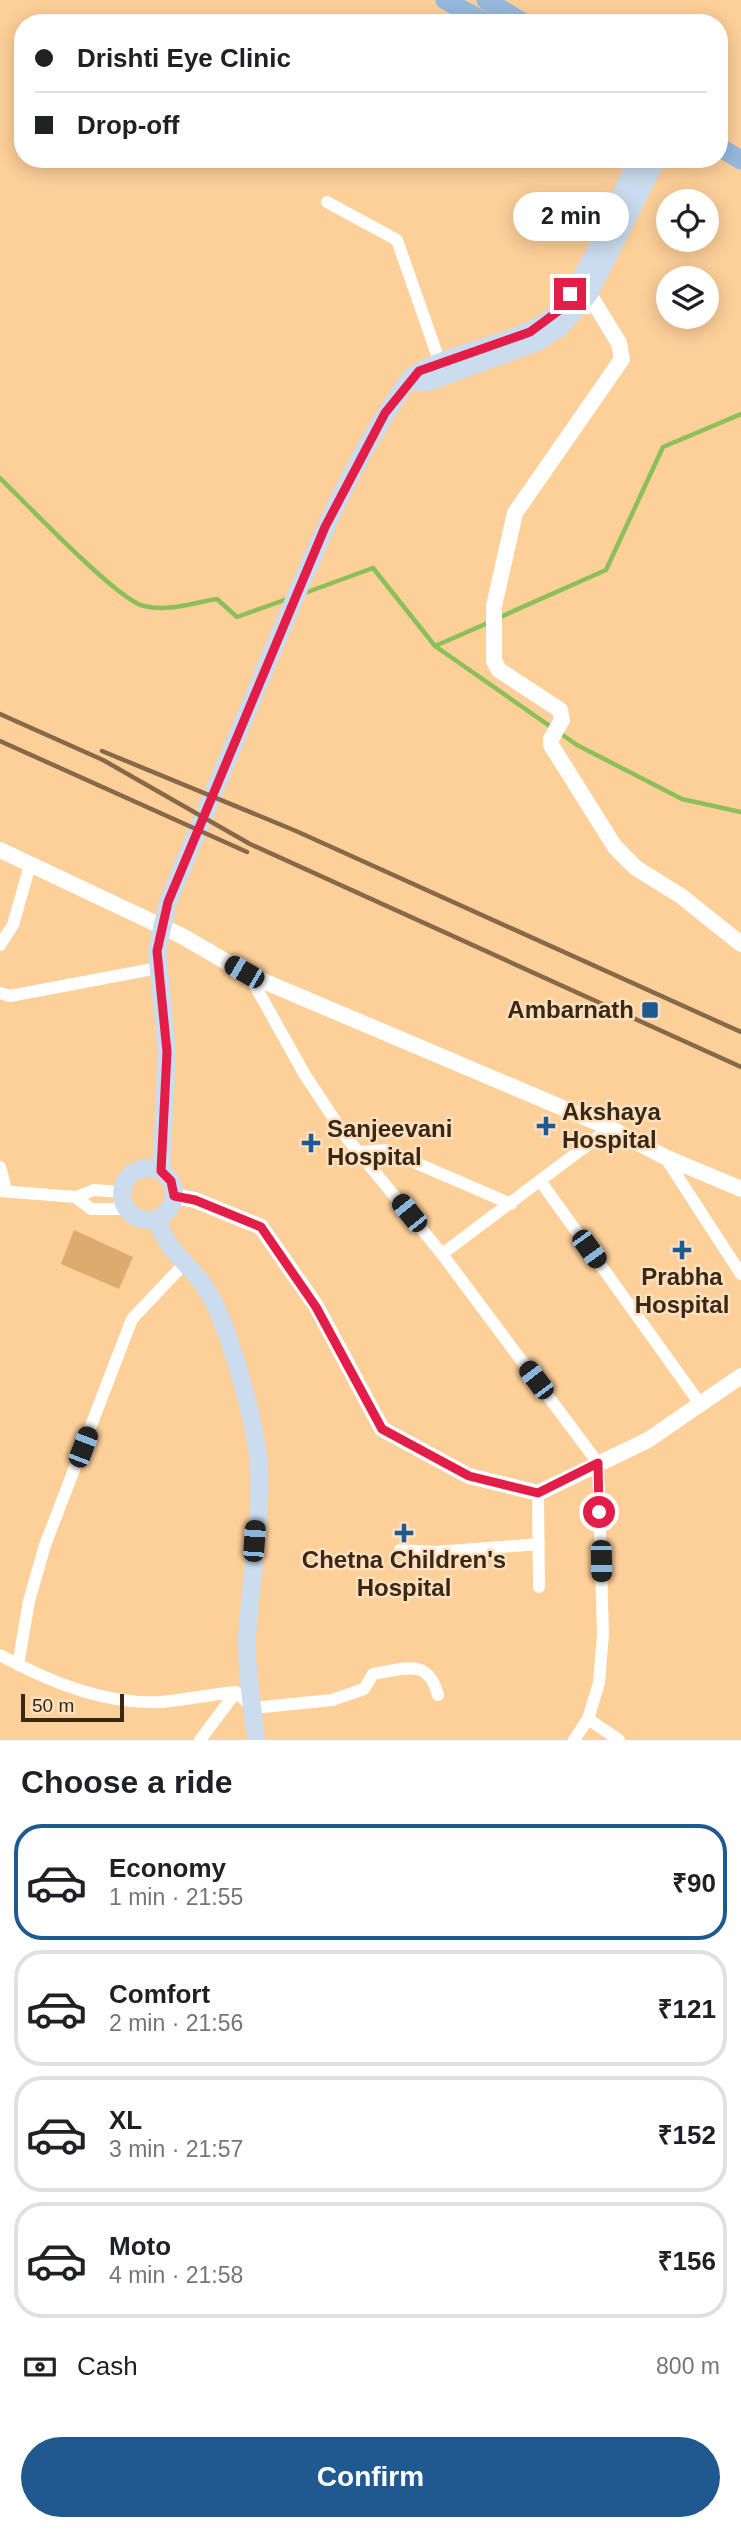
<!DOCTYPE html>
<html lang="en">
<head>
<meta charset="utf-8">
<style>
	body { margin:0; font-family:Arial,sans-serif; background:#f2f2f2; color:#202124; height:100vh; display:flex; flex-direction:column; font-size:26px; white-space:nowrap }
	* { box-sizing:border-box; margin:0 }
	p { font-size:23px; color:#757577 }
	.icon { flex:none; width:38px; height:38px; fill:none; stroke:currentColor; stroke-width:2; stroke-linecap:round; stroke-linejoin:round }
	.map { position:relative; height:1740px; overflow:hidden }
	.drawer { display:flex; flex-direction:column; background:#fff; flex:1 }
	.drawer>* { flex:none }
	.guide { position:absolute; left:14px; top:14px; width:714px; height:154px; border-radius:28px; box-shadow:0 4px 18px #0003; display:grid; align-content:center; height:154px; padding:0 21px; background:#fff }
	.tools { position:absolute; left:656px; top:189px; display:grid; gap:14px }
	.tools a { display:grid; place-items:center; width:63px; height:63px; border-radius:50%; background:#fff; box-shadow:0 4px 18px #0003; font-size:35px }
	.scale { position:absolute; left:21px; bottom:18px; width:103px; box-sizing:border-box; padding-left:7px; border:4px solid #3a2813; border-top:0; font-size:19px; line-height:24px; white-space:nowrap; color:#3a2813; -webkit-text-stroke:5px #fce0c0; paint-order:stroke }
	.end { position:absolute; width:32px; height:32px; margin:-16px; border:9px solid #e11d48; background:#fff; box-shadow:0 0 0 4px #fff }
	.from { border-radius:50% }
	.bubble { position:absolute; height:49px; border-radius:24px; background:#fff; box-shadow:0 4px 18px #0003; font-size:23px; font-weight:700; line-height:49px; text-align:center }
	.car { position:absolute; width:21px; height:42px; margin:-21px -10px; border-radius:9px; box-shadow:0 0 5px 2px #0007; background:linear-gradient(#222 24%,#8ab4d8 0 40%,#222 0 76%,#8ab4d8 0 86%,#222 0) }
	.guide b { display:flex; align-items:center; gap:24px; height:66px; font-size:26px }
	.guide b+b { border-top:2px solid #e0e0e0 }
	.guide i { width:18px; height:18px; background:#202124 }
	ul { padding:0; list-style:none }
	li { display:flex; align-items:center; gap:21px; height:116px; margin:0 14px 10px; padding:0 7px; border:4px solid #e0e0e0; border-radius:28px }
	li div { flex:1 }
	li b { display:block; font-size:26px }
	li em { font-style:normal; font-weight:700 }
	li.active { border-color:#205990 }
	li>.icon { width:63px; height:63px; stroke-width:1.5 }
	h2 { padding:0 21px; font-size:32px; line-height:84px }
	.pay { display:flex; align-items:center; gap:18px; height:77px; padding:0 21px; font-size:26px }
	.pay p { margin-inline-start:auto }
	.button { display:flex; gap:14px; margin-top:auto; padding:14px 21px }
	.button a { flex:1; height:80px; border-radius:42px; background:#205990; color:#fff; font-size:28px; font-weight:700; line-height:80px; text-align:center }
	.map>svg:first-child { display:block }
</style>
</head>
<body>
<div class="map">
<svg width="741" height="1740" viewBox="0 0 741 1740">
	<rect width="100%" height="100%" fill="#fdcf99"/>
	<path fill="#ddab6e" d="M74 1230 133 1257 119 1289 61 1264Z"/>
	<g fill="none" stroke-linecap="round" stroke-linejoin="round">
		<path stroke="#8dbf59" stroke-width="4.5" d="M0 478C25 502 118 601 144 606 170 612 191 603 217 599L237 617 290 598
			M302 594 373 568 435 646 490 622
			M498 618 606 570 663 447 741 414
			M435 646 577 745 682 799 741 812"/>
		<path stroke="#fff" stroke-width="12" d="M327 202 397 240 440 363
			M0 945 13 925 30 865
			M249 975 305 1075 346 1137 442 1254 598 1463 603 1634 599 1683 588 1719 574 1740
			M0 993 10 996 158 968
			M359 1152 386 1150 511 1204
			M665 1157 741 1274
			M0 1167 6 1189
			M541 1182 701 1405
			M0 1191 76 1197
			M122 1192 94 1190 76 1197 91 1209H127
			M442 1254 610 1128
			M538 1493 539 1587
			M400 1550 436 1552 539 1544
			M0 1655C47 1681 105 1705 161 1702 186 1700 211 1694 236 1692L253 1708 332 1700 364 1689 373 1674C404 1669 428 1657 438 1695
			M18 1665 29 1601 45 1545 132 1319 184 1264
			M588 1719 619 1740
			M200 1740 236 1692"/>
		<path stroke="#fff" stroke-width="16" d="M584 286 619 343 622 359 515 513 494 606V661L499 670 560 710 562 720 551 739V745L615 847 636 868 681 896 741 944
			M0 850 182 936 249 975 610 1128 665 1157 741 1189
			M174 1196 195 1200 261 1227 316 1306 382 1429 469 1476 538 1493 648 1440 741 1376"/>
		<path stroke="#cadcee" stroke-width="18" d="M407 383 431 381 538 342 560 328 589 294 657 159
			M122 1194a26 26 0 1 1 52 0a26 26 0 1 1-52 0Z
			M161 1171 167 1052 157 951 168 902C205 814 242 726 278 638 316 549 352 458 409 380 423 360 515 343 544 323 582 298 617 202 637 159
			M157 1218C168 1255 186 1259 205 1287 227 1319 251 1409 257 1448 265 1503 250 1582 247 1639 246 1672 253 1707 256 1740"/>
		<path stroke="#95b9dd" stroke-width="19" d="M445 0 487 23
			M486 0 524 23
			M719 147 741 160"/>
		<path stroke="#866947" stroke-width="4.5" d="M0 714 103 760 250 844 741 1067
			M0 741 247 852
			M102 751 296 831 741 1032"/>
	</g>
	<g fill="none" stroke-linecap="round" stroke-linejoin="round">
		<path stroke="#e11d48" stroke-width="9" d="M570 294 561 309 530 332 419 371 385 413 325 527 168 902 157 951 167 1052 161 1171 171 1181 174 1196 195 1200 261 1227 316 1307 382 1429 469 1476 538 1493 598 1463 599 1512"/>
	</g>
	<g fill="#205990" stroke="#fce0c0" stroke-width="2.5">
		<rect x="641" y="1001" width="18" height="18" rx="3.5"/>
		<path d="M542.5 1115.5h7v7h7v7h-7v7h-7v-7h-7v-7h7z"/>
		<path d="M307.5 1132.5h7v7h7v7h-7v7h-7v-7h-7v-7h7z"/>
		<path d="M678.5 1239.5h7v7h7v7h-7v7h-7v-7h-7v-7h7z"/>
		<path d="M400.5 1522.5h7v7h7v7h-7v7h-7v-7h-7v-7h7z"/>
	</g>
	<g text-anchor="middle" stroke-width="5" stroke-linejoin="round" paint-order="stroke">
		<g font-size="24" font-weight="bold" fill="#3a2813" stroke="#fce0c0" text-anchor="start">
			<text x="634" y="1018" text-anchor="end">Ambarnath</text>
			<text x="562" y="1120">Akshaya<tspan x="562" dy="28">Hospital</tspan></text>
			<text x="327" y="1137">Sanjeevani<tspan x="327" dy="28">Hospital</tspan></text>
			<text x="682" y="1285" text-anchor="middle">Prabha<tspan x="682" dy="28">Hospital</tspan></text>
			<text x="404" y="1568" text-anchor="middle">Chetna Children's<tspan x="404" dy="28">Hospital</tspan></text>
		</g>
	</g>
</svg>
<div class="tools">
<a><svg class="icon" aria-label="locate" viewBox="0 0 24 24"><circle cx="12" cy="12" r="6"/><path d="M12 2v4M12 18v4M2 12h4M18 12h4"/></svg></a>
<a><svg class="icon" aria-label="layers" viewBox="0 0 24 24"><path d="M12 4l9 5-9 5-9-5zM3 14l9 5 9-5"/></svg></a>
</div>
<div class="scale">50 m</div>
<i class="end from" style="left:599px;top:1512px"></i>
<i class="end" style="left:570px;top:294px"></i>
<div class="bubble" style="left:513px;top:192px;width:116px">2 min</div>
<i class="car" style="left:244px;top:972px;rotate:300deg"></i>
<i class="car" style="left:409px;top:1213px;rotate:321deg"></i>
<i class="car" style="left:589px;top:1249px;rotate:144deg"></i>
<i class="car" style="left:536px;top:1380px;rotate:323deg"></i>
<i class="car" style="left:83px;top:1447px;rotate:21deg"></i>
<i class="car" style="left:254px;top:1541px;rotate:4deg"></i>
<i class="car" style="left:601px;top:1561px;rotate:179deg"></i>
<div class="guide">
<b><i class="from"></i>Drishti Eye Clinic</b>
<b><i></i>Drop-off</b>
</div>
</div>
<section class="drawer">
<h2>Choose a ride</h2>
<ul>
<li class="active"><svg class="icon" aria-label="car" viewBox="0 0 24 24"><path d="M5 17H2v-5l4-1 3-4h7l3 4 3 1v5h-3M9 17h6M6 11h13"/><circle cx="7" cy="17" r="2"/><circle cx="17" cy="17" r="2"/></svg><div><b>Economy</b><p>1 min · 21:55</p></div><em>₹90</em></li>
<li><svg class="icon" aria-label="car" viewBox="0 0 24 24"><path d="M5 17H2v-5l4-1 3-4h7l3 4 3 1v5h-3M9 17h6M6 11h13"/><circle cx="7" cy="17" r="2"/><circle cx="17" cy="17" r="2"/></svg><div><b>Comfort</b><p>2 min · 21:56</p></div><em>₹121</em></li>
<li><svg class="icon" aria-label="car" viewBox="0 0 24 24"><path d="M5 17H2v-5l4-1 3-4h7l3 4 3 1v5h-3M9 17h6M6 11h13"/><circle cx="7" cy="17" r="2"/><circle cx="17" cy="17" r="2"/></svg><div><b>XL</b><p>3 min · 21:57</p></div><em>₹152</em></li>
<li><svg class="icon" aria-label="car" viewBox="0 0 24 24"><path d="M5 17H2v-5l4-1 3-4h7l3 4 3 1v5h-3M9 17h6M6 11h13"/><circle cx="7" cy="17" r="2"/><circle cx="17" cy="17" r="2"/></svg><div><b>Moto</b><p>4 min · 21:58</p></div><em>₹156</em></li>
</ul>
<div class="pay"><svg class="icon" aria-label="cash" viewBox="0 0 24 24"><path d="M3 7h18v10H3z"/><circle cx="12" cy="12" r="2"/></svg>Cash<p>800 m</p></div>
<div class="button"><a>Confirm</a></div>
</section>
</body>
</html>
